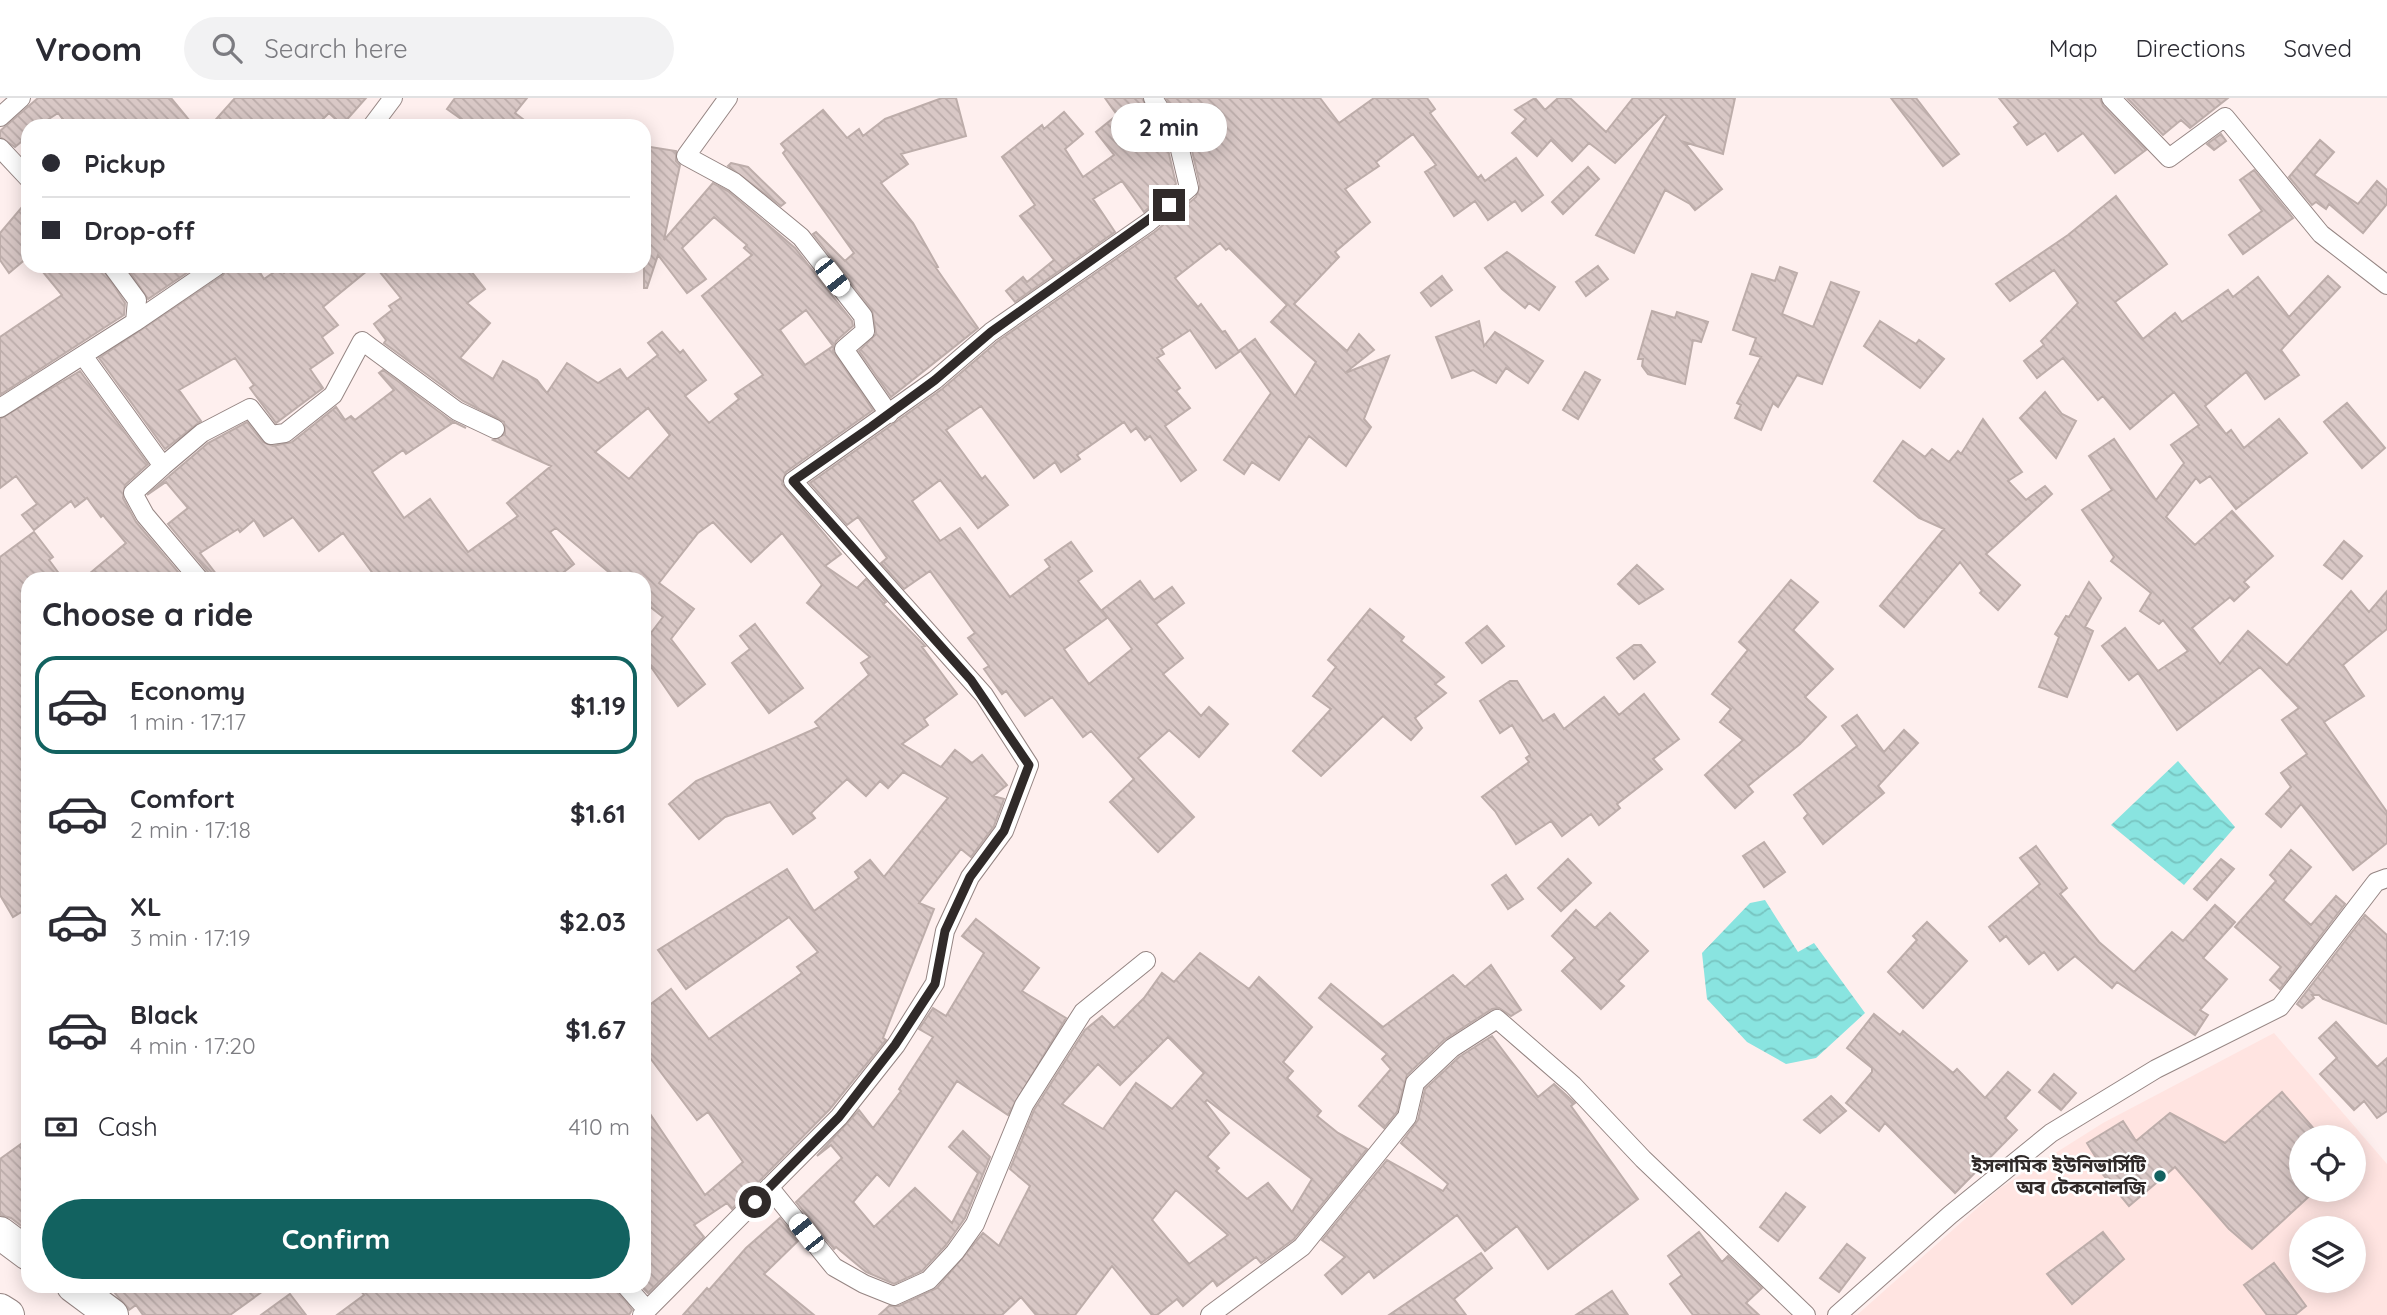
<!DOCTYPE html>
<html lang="en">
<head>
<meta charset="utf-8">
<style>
	body { margin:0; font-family:Quicksand,"Noto Sans Bengali",sans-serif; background:#f2f2f3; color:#2b2b33; height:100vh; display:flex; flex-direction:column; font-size:26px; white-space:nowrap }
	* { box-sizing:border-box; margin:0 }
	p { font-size:23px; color:#7c7c81 }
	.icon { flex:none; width:38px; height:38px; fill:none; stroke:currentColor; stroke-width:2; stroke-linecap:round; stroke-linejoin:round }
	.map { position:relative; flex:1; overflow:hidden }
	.drawer { position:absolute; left:21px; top:474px; width:630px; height:721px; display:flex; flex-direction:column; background:#fff; border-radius:21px; box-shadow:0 4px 18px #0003 }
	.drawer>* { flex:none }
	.top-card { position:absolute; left:21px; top:21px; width:630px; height:154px; border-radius:21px; box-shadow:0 4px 18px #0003; display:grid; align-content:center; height:154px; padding:0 21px; background:#fff }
	.controls { position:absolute; left:2289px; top:1027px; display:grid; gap:14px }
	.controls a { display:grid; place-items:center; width:77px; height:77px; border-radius:50%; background:#fff; box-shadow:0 4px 18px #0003; font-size:35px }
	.end { position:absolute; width:32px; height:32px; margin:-16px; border:9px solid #302a29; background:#fff; box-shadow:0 0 0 4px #fff }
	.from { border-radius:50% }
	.bubble { position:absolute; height:49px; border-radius:24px; background:#fff; box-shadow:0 4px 18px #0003; font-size:23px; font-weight:800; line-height:49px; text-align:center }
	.car { position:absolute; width:21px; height:42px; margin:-21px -10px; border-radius:9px; box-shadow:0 0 5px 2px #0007; background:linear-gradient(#fff 24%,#345 0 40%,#fff 0 76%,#345 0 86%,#fff 0) }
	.top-card b { display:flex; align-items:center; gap:24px; height:66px; font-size:26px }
	.top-card b+b { border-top:2px solid #e1e1e2 }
	.top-card i { width:18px; height:18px; background:#2b2b33 }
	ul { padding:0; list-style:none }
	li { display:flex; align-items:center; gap:21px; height:98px; margin:0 14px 10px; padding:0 7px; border:4px solid transparent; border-radius:21px }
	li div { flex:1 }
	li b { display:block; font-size:26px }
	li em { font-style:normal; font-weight:800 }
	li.on { border-color:#126260 }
	li>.icon { width:63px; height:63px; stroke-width:1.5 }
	h2 { padding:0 21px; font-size:32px; line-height:84px }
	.pay { display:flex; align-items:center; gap:18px; height:77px; padding:0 21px; font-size:26px }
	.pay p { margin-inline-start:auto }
	.button { display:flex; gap:14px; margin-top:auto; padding:14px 21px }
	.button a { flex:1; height:80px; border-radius:42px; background:#126260; color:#fff; font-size:28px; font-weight:800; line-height:80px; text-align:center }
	header { display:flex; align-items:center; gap:42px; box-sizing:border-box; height:98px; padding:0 35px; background:#fff; border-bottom:2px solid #e1e1e2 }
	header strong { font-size:33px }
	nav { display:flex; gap:38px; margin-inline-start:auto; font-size:24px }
	.search { width:490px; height:63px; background:#f2f2f3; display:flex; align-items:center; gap:18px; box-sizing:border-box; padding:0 24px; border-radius:38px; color:#7c7c81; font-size:26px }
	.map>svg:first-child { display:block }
</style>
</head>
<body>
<header>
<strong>Vroom</strong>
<div class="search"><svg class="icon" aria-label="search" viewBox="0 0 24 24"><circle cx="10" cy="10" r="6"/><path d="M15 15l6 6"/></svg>Search here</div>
<nav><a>Map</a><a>Directions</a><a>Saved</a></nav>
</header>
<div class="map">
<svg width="2387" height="1217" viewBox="0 0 2387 1217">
	<defs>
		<pattern id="water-waves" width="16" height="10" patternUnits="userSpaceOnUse" patternTransform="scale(1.75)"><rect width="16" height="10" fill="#89e4e0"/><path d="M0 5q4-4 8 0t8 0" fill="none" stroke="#77c4c0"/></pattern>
		<pattern id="building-back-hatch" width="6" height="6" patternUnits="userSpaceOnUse" patternTransform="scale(1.75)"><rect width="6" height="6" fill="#d9c8c6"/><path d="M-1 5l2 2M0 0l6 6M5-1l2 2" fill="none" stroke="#bbacaa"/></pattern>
	</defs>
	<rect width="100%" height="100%" fill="#feefee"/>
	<path fill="#ffe4e1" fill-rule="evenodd" d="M2274 935 2387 1066V1217H1857L2000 1090 2103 1025ZM2301 1040H2354V1092H2301ZM2301 1130H2354V1183H2301Z"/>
	<path fill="url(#water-waves)" d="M2178 663 2235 729 2184 787 2111 727Z
		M1765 802 1798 854 1814 845 1865 915 1816 960 1786 966 1747 944 1707 901 1702 855 1750 805Z"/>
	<path fill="url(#building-back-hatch)" stroke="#bdadaa" stroke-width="2" fill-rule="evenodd" d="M38 0H171L194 28H68L58 15 38 28H28V38L15 49 0 39V33Z
		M235 0H366L342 27 329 15 316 28H210Z
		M455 0H527L515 15 532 28H471L447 11Z
		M942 0H956L966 38 901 56 908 66 881 85 913 125 938 169 936 170 978 230 891 299 859 253 876 236 872 212 813 136 816 134 845 163 854 155 783 55 786 52 781 46 823 12 847 40 859 31 863 38 885 21Z
		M1105 0H1142L1166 43 1176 86 1144 114 1122 83 1093 101 1115 134 1015 204 1006 193 1023 179 1027 184 1054 162 1020 118 1035 107 1002 59 1042 27 1044 31 1064 14 1083 36 1065 51 1083 79 1114 57 1096 34 1117 17Z
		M1166 0H1320L1339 25 1374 0H1427L1435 11 1430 15 1478 80 1481 77 1485 83 1516 60 1543 97 1522 113 1515 103 1488 122 1475 103 1454 118 1425 74 1436 67 1413 36 1376 64 1379 68 1345 91 1370 124 1335 154 1339 159 1294 206 1347 253 1359 236 1374 252 1345 275 1389 258 1364 321 1371 329 1346 368 1309 338 1279 382 1252 364 1244 376 1224 362 1271 295 1240 252 1255 241 1295 298 1316 264 1271 224 1287 207 1229 150 1226 152 1220 145 1175 180 1198 209 1201 206 1222 234 1225 233 1239 254 1216 270 1190 232 1161 251 1164 256 1157 260 1180 290 1176 293 1190 310 1165 328 1196 372 1181 383 1150 338 1145 342 1136 330 1131 334 1124 324 1077 357 1080 361 1061 374 1055 364 1034 380 981 308 946 332 982 381 985 378 1008 407 978 430 940 382 912 403 940 443 960 430 1010 499 1050 469 1045 462 1071 444 1092 473 1078 483 1107 520 1064 551 1089 586 1132 551 1102 512 1140 483 1154 502 1172 489 1184 505 1156 526 1183 560 1163 576 1201 618 1209 609 1228 626 1199 659 1169 632 1138 660 1194 719 1158 754 1110 704 1134 681 1091 633 1083 639 1052 599 1025 618 1006 593 1002 596 984 571 989 568 968 540 975 535 930 473 904 491 881 465 887 460 858 419 847 427 810 385 942 291 998 243 1156 133 1196 99 1200 87 1188 36Z
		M1535 0 1545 12 1558 0H1570L1606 34 1633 0H1735L1723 56 1684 44 1722 91 1695 112 1690 106 1665 92 1634 155 1596 137 1667 18 1664 16 1615 65 1589 45 1572 63 1551 42 1537 58 1512 35 1526 21 1515 12Z
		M1891 0H1916L1959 56 1943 68Z
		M1999 0H2100L2103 8 2146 52 2115 75 2083 35 2058 53 2045 35 2027 47 2014 29 2019 25Z
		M2127 0H2228L2190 30 2181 22 2163 37Z
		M2221 36 2226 43 2214 52 2207 46Z
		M2320 42 2334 54 2314 77 2358 106 2377 83 2387 92V106L2363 135 2329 106 2326 111 2316 104 2312 107 2289 79Z
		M644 48 676 53V63L680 67 664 142 713 85 728 93 795 150 852 223 853 228 836 243 833 253 873 312 786 374 782 386 841 456 825 468 857 490 866 481 886 504 883 506 925 548 922 549 957 596 924 621 928 627 902 646 941 669 955 652 972 665 982 657 1007 687 993 698 1004 701 994 728 971 759 961 751 919 805 934 811 883 940 886 942 830 1011 732 1111 727 1105 694 1127 704 1139 648 1195 641 1188H644V1007L705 1097 743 1064 708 1014 697 1022 644 952V911L671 891 709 941 802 875 797 869 818 854 789 819 686 891 658 852 787 771 814 813 859 780 855 774 870 762 884 779 948 700 903 674 888 690 880 683 866 698 847 681 811 715 815 720 793 736 770 704 725 719 699 741 669 706 696 683 819 629 815 624 869 577 861 565 870 559 807 505 822 487 782 435 751 464 713 424 698 435 659 485 694 511 671 541 705 586 678 608 651 569 644 575V544L663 519 644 504V481H617L556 430 550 434 574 466 555 481H377L343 435 319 453 293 419 264 438 254 422 240 434 238 431 200 455 220 481H210L208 474 168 426 188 410 166 384 147 397 208 345 247 324 263 344 273 348 292 344 336 309 345 322 351 318 355 322 394 292 379 275 383 272 450 322 466 330 454 324 406 356 403 352 372 374 404 420 430 401 468 454 518 418 507 405 551 368 493 342 505 336 504 324 463 303 384 245 386 242 374 226 392 212 389 208 401 200 375 168H467L485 191 467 205 490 225 460 260 493 281 503 263 537 282 547 295 567 265 598 285 620 271 627 281 658 257 648 245 662 234 680 255 683 252 706 282 685 298 709 325 739 301 735 296 763 277 702 198 752 157 744 150 747 147 714 119 682 150 706 181 687 195 658 157 647 190H644ZM806 212 833 248 805 267 780 232ZM648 310 670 337 629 381 595 354Z
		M731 65 748 69 785 105 781 108 728 68Z
		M1588 69 1599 81 1563 116 1552 104Z
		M2254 72 2293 120 2243 156 2229 137 2262 113 2240 82Z
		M2116 98 2167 166 2115 204 2143 241 2175 215 2182 224 2228 192 2233 199 2258 179 2289 219 2328 178 2340 189 2281 252 2299 277 2265 301 2246 274 2205 308 2226 336 2231 332 2244 350 2279 321 2307 355 2236 411 2210 378 2200 385 2196 380 2166 419 2195 447 2232 413 2273 458 2244 484 2249 489 2234 503 2230 499 2192 530 2220 566 2248 533 2287 567 2351 493 2369 514 2387 493V531L2343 567 2364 598 2324 624 2387 714V745L2353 772 2301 706 2281 729 2266 716 2291 689 2281 675 2307 656 2282 622 2299 610 2260 569 2177 632 2138 575 2129 582 2102 548 2125 530 2158 573 2188 553 2163 522 2159 526 2140 513 2151 495 2111 463 2114 459 2082 412 2112 392 2089 358 2114 341 2156 402 2184 365 2171 347 2199 327 2174 294 2130 331 2103 298 2098 302 2063 260 2037 280 2024 263 2044 247 2041 243 2078 205 2054 172 2010 203 1996 186 2068 137Z
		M28 102V159L9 175 0 162V135Z
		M1507 154 1555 189 1539 212 1529 205 1525 210 1502 191 1485 170Z
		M38 168H101L125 205 124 217 0 297V239L62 197Z
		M126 168H197L148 201Z
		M228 168H256L264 181 280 170 284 175 292 168H373L323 209 338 227 322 239 333 255 310 271 323 290 276 325 250 290 254 287 235 260 179 292 201 323 165 351 99 260 223 177Z
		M1598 168 1608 181 1586 198 1576 184Z
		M1780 169 1797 175 1782 216 1813 229 1831 184 1859 194 1822 286 1797 277 1778 309 1773 305 1761 332 1735 320 1741 307 1737 305 1761 259 1750 256 1756 240 1733 232 1752 176 1775 183Z
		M1442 178 1452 192 1431 208 1421 195Z
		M1652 213 1675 220 1677 214 1708 224 1701 244 1693 242 1685 286 1648 276 1642 268 1643 261H1638Z
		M1479 223 1484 248 1495 234 1543 263 1528 285 1506 270 1496 285 1473 272 1452 280 1436 239Z
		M1880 223 1916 246 1919 242 1944 261 1920 290 1864 248Z
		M80 273 148 366 125 387 123 400 136 424 184 481H83L126 445 103 417 101 419 87 400 75 409 71 403 34 432 22 417 37 406 16 378 0 390V321Z
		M1585 274 1600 282 1578 321 1563 312Z
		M2045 294 2062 316 2076 323 2056 360 2020 320Z
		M2347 305 2385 350 2362 370 2324 324Z
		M1983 321 2022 374 2008 383 2026 402 2045 388 2052 396 1986 456 2020 487 1998 512 1980 495 1982 493 1960 464 1904 529 1880 508 1944 431 1919 420 1874 383 1903 343 1925 359 1932 351 1949 364 1958 353 1961 356Z
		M34 434 53 459 49 462 63 481H28V810L13 819 0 797V459Z
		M2344 443 2362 458 2342 481 2324 467Z
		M1637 467 1663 491 1639 506 1618 486Z
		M1791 482 1818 504 1793 532 1833 571 1805 599 1826 619 1800 646 1748 688 1753 694 1735 710 1705 677 1743 642 1720 624 1731 611 1712 596 1748 552 1739 544Z
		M2089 484 2101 500 2085 529 2093 533 2067 599 2039 589 2059 539 2055 536 2066 518 2069 519Z
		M1370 511 1404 539 1401 543 1444 579 1435 586 1446 595 1415 620 1422 630 1411 642 1383 618 1321 678 1293 653 1331 611 1313 598 1336 569 1328 562Z
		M755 526 803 590 769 615 732 565 750 551 740 538Z
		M1487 528 1504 548 1482 565 1466 545Z
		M1634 547H1641L1655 564 1634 581 1617 560Z
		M1510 583H1517L1543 623 1554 616 1564 631 1604 599 1619 617 1644 596 1679 641 1653 661 1662 671 1617 706 1620 710 1599 727 1591 716 1562 738 1551 723 1516 746 1495 713 1482 699 1529 664 1526 660 1530 657 1512 627 1500 635 1480 603Z
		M1857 617 1884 654 1904 632 1918 645 1878 688 1884 695 1823 746 1804 720 1808 716 1794 697 1857 648 1842 628Z
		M1764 744 1785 774 1764 789 1743 758Z
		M2036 748 2067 790 2060 796 2099 844 2134 874 2172 834 2183 843 2215 807 2235 824 2203 860 2227 881 2200 912 2208 917 2195 937 2117 884 2112 890 2075 858 2058 872 2044 854 2029 866 2006 838 2000 843 1989 829 2040 786 2020 760Z
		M2291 752 2311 769 2283 802 2311 827 2336 798 2345 806 2280 891 2270 882 2281 869 2235 829 2276 783 2270 777Z
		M1568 761 1591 785 1561 813 1538 790Z
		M2221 761 2234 771 2207 802 2194 791Z
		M1506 777 1523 801 1508 811 1492 787Z
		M1576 812 1595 830 1610 815 1648 853 1618 883 1624 888 1601 911 1562 873 1575 860 1552 838Z
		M2365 817 2387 837V926L2323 901 2319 897H2312L2314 900 2302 910 2297 906Z
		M976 821 1039 870 1022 893 1066 920 1008 1017 957 983 889 1088 877 1076 853 1104 874 1129 915 1090 952 1125 978 1075 949 1049 963 1033 990 1059 965 1120 946 1147 922 1173 894 1186 866 1174 836 1149 834 1151 796 1104 842 1060 831 1047 817 1058 859 1012 873 1030 901 993 899 991 933 939 919 931 933 910 946 918 984 855 962 838Z
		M1927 824 1967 863 1923 910 1888 874 1917 842 1913 838Z
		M1200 855 1249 891 1259 879 1312 929 1283 964 1293 973 1287 980 1321 1013 1317 1018 1338 1035 1367 1051 1294 1141 1261 1165 1256 1159 1217 1188 1213 1182 1183 1208 1177 1201 1157 1217H1152L1112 1168 1075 1217H1036L1021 1199 1002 1217H879L889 1208H899L937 1190 983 1135 999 1148 1030 1088 1010 1071 1034 1012 1085 932 1102 918 1114 930 1144 900 1162 875 1174 884ZM1168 939 1204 975 1172 1011 1136 985 1103 1031 1062 1006 1098 966 1120 987ZM1207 1002 1312 1081 1292 1114 1268 1085 1247 1101 1216 1073 1219 1070 1207 1059 1229 1035 1205 1004ZM1176 1092 1228 1137 1189 1166 1152 1122Z
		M1491 867 1521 912 1511 918 1499 910 1492 911 1444 942 1407 977 1397 1014 1384 1030 1359 1008 1391 971 1382 961 1387 956 1319 900 1331 886 1383 929 1453 877 1465 889Z
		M1874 916 1900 937 1903 933 1953 975 1957 971 1985 1000 2008 974 2030 992 2005 1020 2017 1032 1955 1095 1885 1025 1879 1033 1846 1005 1872 974V970L1847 950Z
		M2336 924 2377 969 2387 960V1013L2377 1020 2364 1003 2354 1012 2320 976 2337 960 2319 940Z
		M1492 938 1538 999 1554 986 1575 1005 1571 1008 1638 1101 1548 1171 1517 1128 1485 1153 1457 1117 1374 1180 1369 1173 1342 1196 1325 1177 1345 1159 1322 1142 1387 1062 1443 1093 1448 1086 1401 1045 1418 1022 1425 991 1459 959Z
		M2054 976 2076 995 2061 1012 2039 994Z
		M2282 994 2322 1040H2301V1092H2316L2252 1151 2229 1131 2175 1069 2129 1108 2100 1073 2103 1071 2087 1045 2123 1023 2136 1043 2170 1015 2225 1045Z
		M1831 998 1846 1013 1820 1035 1804 1022Z
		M28 1041V1133L11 1120 0 1117V1061Z
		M1786 1095 1805 1109 1778 1143 1760 1129Z
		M780 1120 798 1143 764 1176 814 1217H683L707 1190 709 1192 746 1150Z
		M1699 1134 1722 1164 1728 1158 1762 1190 1746 1205 1759 1217H1693L1670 1186 1682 1177 1668 1158Z
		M2103 1134 2124 1161 2072 1206 2047 1176Z
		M1847 1146 1865 1160 1839 1194 1820 1180Z
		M1481 1155 1492 1170 1454 1201 1466 1217H1389Z
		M2274 1165 2306 1208 2295 1217H2267L2244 1187Z
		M109 1188H270L230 1217H143L136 1207 129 1212Z
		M357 1188H615L632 1212 629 1217H337L364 1197Z
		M1612 1193 1628 1217H1576Z
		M290 1196 306 1217H261Z"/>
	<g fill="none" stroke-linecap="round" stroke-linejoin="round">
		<g stroke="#958583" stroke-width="20">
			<path id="street" d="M728 0 686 58 734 84 801 139 863 218 865 233 844 251 889 316
				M2111 0 2169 60 2225 19 2321 136 2387 187
				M0 19 21 0
				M372 28 393 0
				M0 50 28 80
				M135 224 217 168
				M84 259 163 368 202 335 250 310 271 337 285 335 333 297 362 243 457 313 495 331
				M0 310 135 224 137 202 112 168
				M163 368 133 395 145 417 199 481
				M769 1089 834 1169 864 1186 894 1198 929 1182 955 1154 975 1126 1024 1007 1083 914 1146 863
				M626 1188 647 1212
				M642 1217 839 1019 896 947 935 885 945 833 970 779 1004 733 1029 667 984 597 793 383 935 282 991 234 1149 124 1189 90 1177 39 1153 0
				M1210 1217 1302 1149 1407 1019 1415 985 1452 950 1497 921 1573 987 1643 1061 1806 1217
				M1837 1217 1950 1117 2051 1035 2156 971 2280 909 2376 784 2387 780"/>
		</g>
		<g stroke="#958583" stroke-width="34">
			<path id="highway" d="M0 1135 28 1156
				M73 1188 112 1217
				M0 1212 8 1217"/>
		</g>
		<use href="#street" stroke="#fff" stroke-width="18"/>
		<use href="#highway" stroke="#fff" stroke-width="32"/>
	</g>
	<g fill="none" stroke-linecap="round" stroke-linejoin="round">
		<path stroke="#302a29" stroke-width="9" d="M755 1104 839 1019 895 947 935 886 945 833 970 779 1004 733 1029 667 971 582 793 383 871 329 935 282 991 234 1169 107"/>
	</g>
	<circle fill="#126260" stroke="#fff" stroke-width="2.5" cx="2160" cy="1078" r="7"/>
	<g text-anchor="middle" stroke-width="5" stroke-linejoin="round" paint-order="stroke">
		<g font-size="19" font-weight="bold" fill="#302a29" stroke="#fff" text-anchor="end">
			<text x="2146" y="1074">ইসলামিক ইউনিভার্সিটি<tspan x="2146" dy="22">অব টেকনোলজি</tspan></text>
		</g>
	</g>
</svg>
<div class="controls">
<a><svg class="icon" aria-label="locate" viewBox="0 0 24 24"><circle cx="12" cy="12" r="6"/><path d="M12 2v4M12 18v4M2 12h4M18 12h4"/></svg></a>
<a><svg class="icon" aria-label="layers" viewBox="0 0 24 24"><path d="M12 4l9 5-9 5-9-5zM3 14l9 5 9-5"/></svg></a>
</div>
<i class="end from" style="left:755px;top:1104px"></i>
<i class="end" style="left:1169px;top:107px"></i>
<div class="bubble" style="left:1111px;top:5px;width:116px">2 min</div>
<i class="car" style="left:832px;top:179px;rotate:142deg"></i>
<i class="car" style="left:806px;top:1135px;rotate:322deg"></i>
<div class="top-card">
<b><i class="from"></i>Pickup</b>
<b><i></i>Drop-off</b>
</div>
<section class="drawer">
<h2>Choose a ride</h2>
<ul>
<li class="on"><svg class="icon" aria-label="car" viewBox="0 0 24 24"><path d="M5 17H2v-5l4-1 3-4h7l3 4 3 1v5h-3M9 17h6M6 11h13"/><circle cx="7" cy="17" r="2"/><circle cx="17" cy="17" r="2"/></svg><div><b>Economy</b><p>1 min · 17:17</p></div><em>$1.19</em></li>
<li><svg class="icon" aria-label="car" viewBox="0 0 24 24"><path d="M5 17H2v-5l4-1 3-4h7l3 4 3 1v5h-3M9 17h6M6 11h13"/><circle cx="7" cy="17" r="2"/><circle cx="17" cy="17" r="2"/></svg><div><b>Comfort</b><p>2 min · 17:18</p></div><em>$1.61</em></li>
<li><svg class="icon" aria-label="car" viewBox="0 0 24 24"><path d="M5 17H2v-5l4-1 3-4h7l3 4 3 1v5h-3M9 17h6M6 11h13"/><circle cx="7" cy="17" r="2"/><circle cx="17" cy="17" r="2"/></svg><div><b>XL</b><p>3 min · 17:19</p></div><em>$2.03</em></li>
<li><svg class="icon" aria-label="car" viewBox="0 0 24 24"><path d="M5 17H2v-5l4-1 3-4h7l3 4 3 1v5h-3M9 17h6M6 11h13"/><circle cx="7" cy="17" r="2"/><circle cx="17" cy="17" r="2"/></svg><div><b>Black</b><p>4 min · 17:20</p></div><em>$1.67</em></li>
</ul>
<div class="pay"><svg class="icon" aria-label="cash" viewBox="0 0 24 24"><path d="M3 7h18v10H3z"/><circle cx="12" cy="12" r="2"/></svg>Cash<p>410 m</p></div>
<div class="button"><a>Confirm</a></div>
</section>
</div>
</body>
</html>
